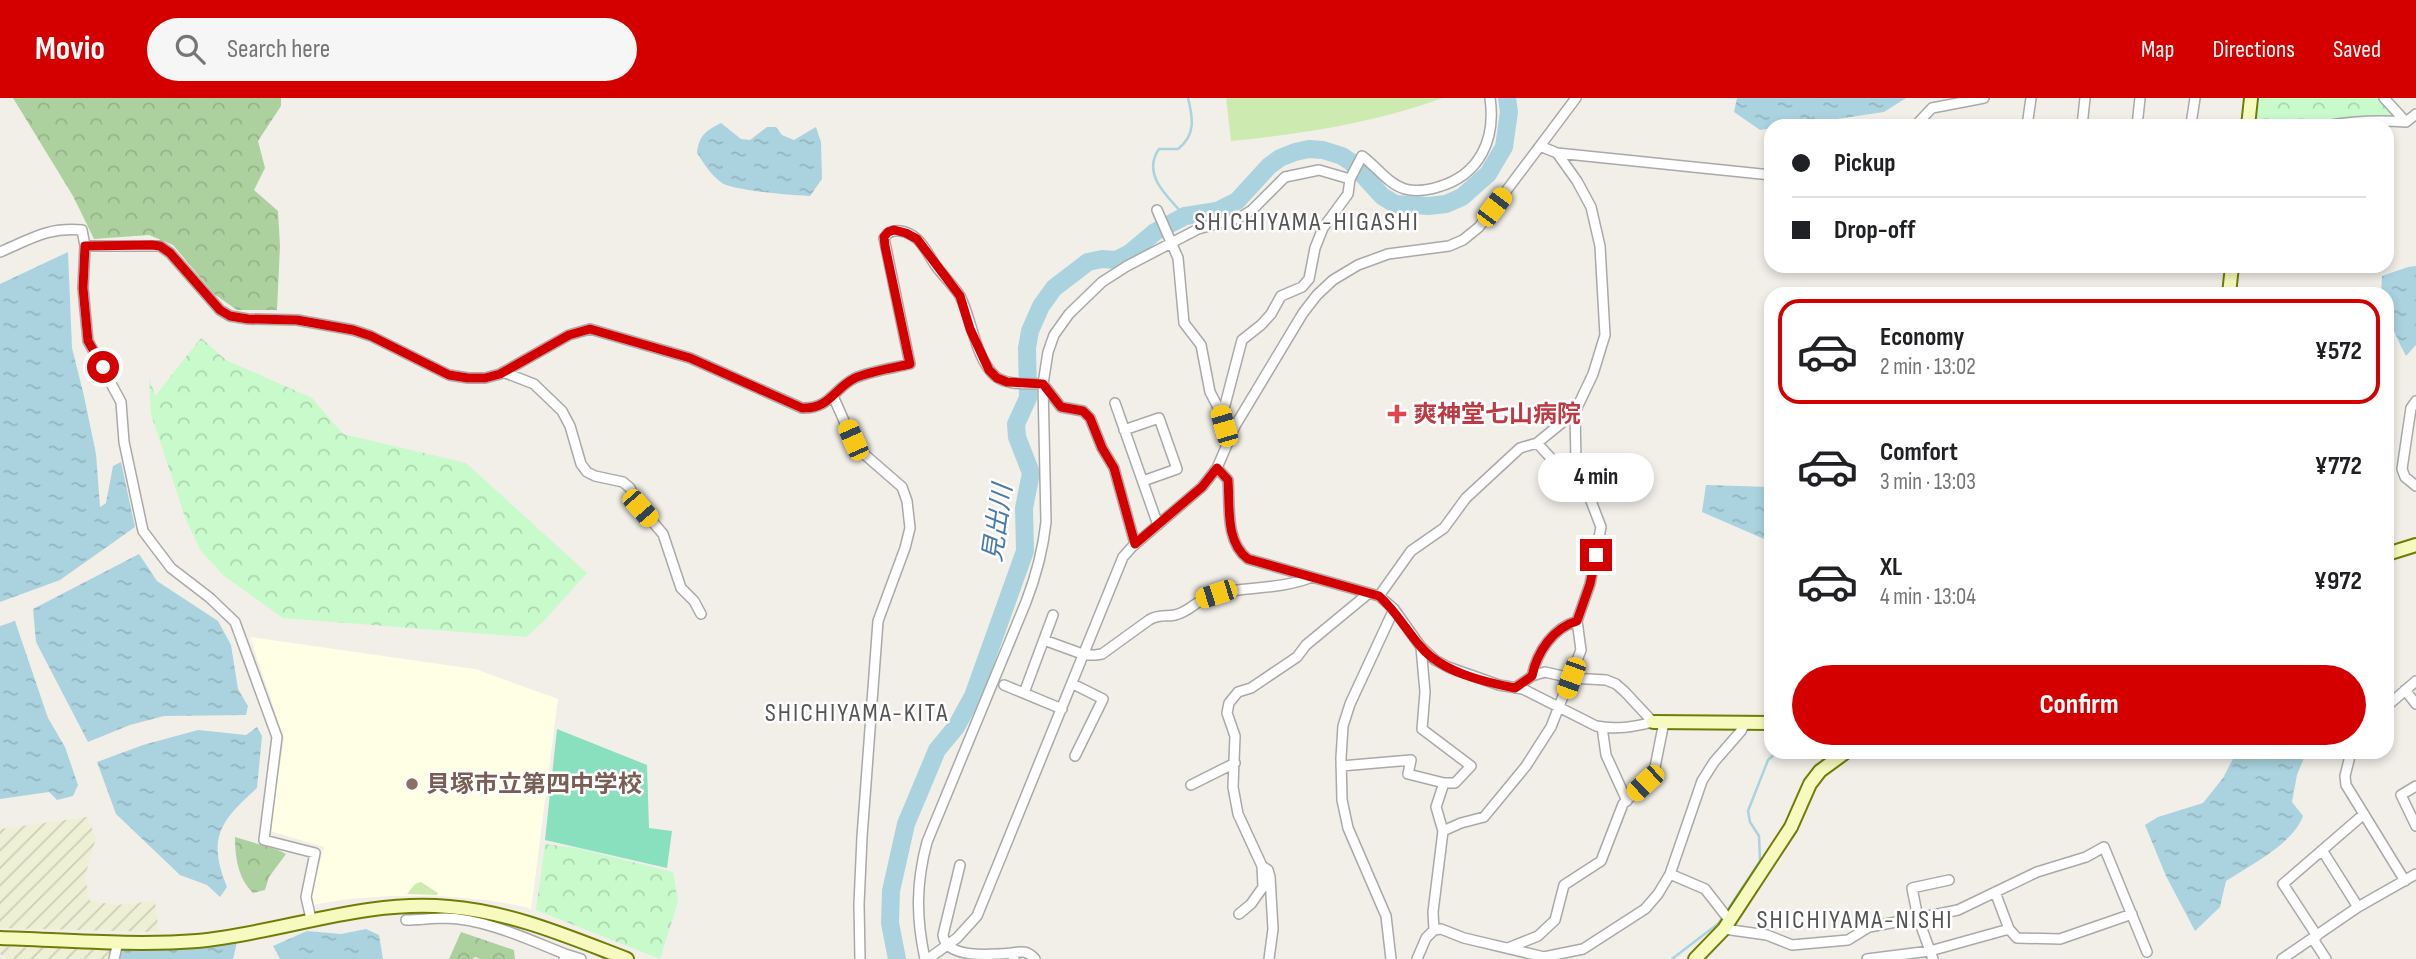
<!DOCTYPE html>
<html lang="en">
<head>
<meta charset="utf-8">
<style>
	body { margin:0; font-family:"Sofia Sans Condensed","Noto Sans JP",sans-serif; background:#f6f6f6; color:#202124; height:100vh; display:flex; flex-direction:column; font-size:26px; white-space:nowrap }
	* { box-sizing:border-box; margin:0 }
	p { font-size:23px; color:#757577 }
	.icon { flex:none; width:38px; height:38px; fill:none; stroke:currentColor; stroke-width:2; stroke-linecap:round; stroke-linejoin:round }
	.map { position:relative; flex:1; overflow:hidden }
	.sheet { position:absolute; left:1764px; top:189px; width:630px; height:472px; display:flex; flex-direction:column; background:#fff; border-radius:21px; box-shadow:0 4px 10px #0003 }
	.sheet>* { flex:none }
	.hud { position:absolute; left:1764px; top:21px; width:630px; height:154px; border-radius:21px; box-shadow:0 4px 10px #0003; display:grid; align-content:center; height:154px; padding:0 28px; background:#fff }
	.end { position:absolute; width:32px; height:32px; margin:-16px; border:9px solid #d40000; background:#fff; box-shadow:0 0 0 4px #fff }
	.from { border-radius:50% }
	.bubble { position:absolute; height:49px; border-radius:24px; background:#fff; box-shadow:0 4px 10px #0003; font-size:23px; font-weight:700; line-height:49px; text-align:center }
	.car { position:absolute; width:21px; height:42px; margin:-21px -10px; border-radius:9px; box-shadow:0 0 5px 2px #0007; background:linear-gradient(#f5c518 24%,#345 0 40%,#f5c518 0 76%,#345 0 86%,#f5c518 0) }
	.hud b { display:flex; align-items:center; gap:24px; height:66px; font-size:26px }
	.hud b+b { border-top:2px solid #e0e0e0 }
	.hud i { width:18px; height:18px; background:#202124 }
	ul { padding:12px 0 0; list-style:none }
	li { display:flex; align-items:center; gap:21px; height:105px; margin:0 14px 10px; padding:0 14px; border:4px solid transparent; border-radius:21px }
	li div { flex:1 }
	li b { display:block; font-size:26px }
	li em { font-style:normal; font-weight:700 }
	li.current { border-color:#d40000 }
	li>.icon { width:63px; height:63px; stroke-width:1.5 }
	.primary-button { display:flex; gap:14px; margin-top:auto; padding:14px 28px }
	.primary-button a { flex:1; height:80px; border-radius:42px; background:#d40000; color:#fff; font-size:28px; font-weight:700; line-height:80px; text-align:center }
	header { display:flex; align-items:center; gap:42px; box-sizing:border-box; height:98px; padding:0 35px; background:#d40000; color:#fff }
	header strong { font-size:33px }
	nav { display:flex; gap:38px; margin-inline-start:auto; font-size:24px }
	.search { width:490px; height:63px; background:#f6f6f6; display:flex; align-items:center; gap:18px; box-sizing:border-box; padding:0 24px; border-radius:38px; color:#757577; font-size:26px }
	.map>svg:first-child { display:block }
</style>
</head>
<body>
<header>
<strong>Movio</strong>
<div class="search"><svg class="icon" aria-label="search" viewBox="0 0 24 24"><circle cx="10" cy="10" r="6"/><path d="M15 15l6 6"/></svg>Search here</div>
<nav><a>Map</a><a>Directions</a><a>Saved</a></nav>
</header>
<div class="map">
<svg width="2416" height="861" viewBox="0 0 2416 861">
	<defs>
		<pattern id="farmland-furrows" width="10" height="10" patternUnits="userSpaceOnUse" patternTransform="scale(1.75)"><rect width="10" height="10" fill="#eef0d5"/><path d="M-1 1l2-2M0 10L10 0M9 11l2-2" fill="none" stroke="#ccceb7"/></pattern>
		<pattern id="forest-crowns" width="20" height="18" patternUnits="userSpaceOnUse" patternTransform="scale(1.75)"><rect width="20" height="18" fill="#add19e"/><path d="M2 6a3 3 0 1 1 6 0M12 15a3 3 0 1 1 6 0" fill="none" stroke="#95b388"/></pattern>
		<pattern id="park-crowns" width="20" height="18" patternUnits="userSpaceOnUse" patternTransform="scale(1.75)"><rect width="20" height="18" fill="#c8facc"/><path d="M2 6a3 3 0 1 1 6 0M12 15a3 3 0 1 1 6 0" fill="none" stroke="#acd6af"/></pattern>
		<pattern id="water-ripples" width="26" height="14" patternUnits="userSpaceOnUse" patternTransform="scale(1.75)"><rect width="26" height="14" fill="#aad3df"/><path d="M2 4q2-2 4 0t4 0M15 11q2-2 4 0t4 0" fill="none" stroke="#92b5bf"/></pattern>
	</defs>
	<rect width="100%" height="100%" fill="#f2efe9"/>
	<path fill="#ffffe5" d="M250 539 475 571 558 601 531 812 527 809 486 802 440 798H391L348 801 312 807 311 798 324 749 270 733 284 640Z"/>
	<path fill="url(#farmland-furrows)" d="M87 719 96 740 85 779 90 803 117 807 155 803 159 834 0 830V731Z
		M0 849 113 851 111 861H6L0 856Z"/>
	<path fill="#cdebb0" d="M1226 0H1443C1374 25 1303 36 1231 43Z
		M421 784 438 795 437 797 407 796 415 786Z"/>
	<path fill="url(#forest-crowns)" d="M13 0H281V8L258 43 265 70 254 92 278 113 280 148 277 212H237L214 196 173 147 149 137 94 141 73 98Z
		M235 739 278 752 286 756 269 779 265 792 253 795C238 780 235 759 235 739Z
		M461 834 514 852 515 861H480L475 859 473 861H449Z"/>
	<path fill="url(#park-crowns)" d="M2259 0H2377L2396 21 2367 19 2311 28H2256Z
		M201 240 226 262 312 300 343 336 466 365 587 475 543 524 526 539 283 520 224 478 201 453 186 422 151 316 149 279 155 298Z
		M545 746 576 750 673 774 678 804 660 861 536 812Z"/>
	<path fill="#88e0be" d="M557 631 647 667 649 730 672 733 667 770 545 742Z"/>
	<path fill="url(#water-ripples)" d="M1737 0H1906L1884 14 1790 28H1771V30L1760 32 1734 14Z
		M721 25 741 41 750 42 767 29H776L782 37 794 42 816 29 821 44 822 81 810 98C795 98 732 92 722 85 711 77 704 66 697 55 699 38 705 33 721 25Z
		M68 154 72 250 84 298 96 356 100 409 106 405 113 368 121 364 135 429 60 482 0 504V186Z
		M2416 168V247L2406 258C2395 237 2387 220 2387 196H2381L2382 178 2408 169Z
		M1706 387 1771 389V444L1702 414Z
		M139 456 157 483 218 523 231 547 238 591 248 608 246 617 164 618 130 627 88 644 36 544 33 511Z
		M15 523 48 620 65 649 78 687 73 698 57 702 49 694 0 701V528Z
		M257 629 262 638 257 690C220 723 207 740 227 789L220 799 207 787 180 777 116 716 97 664 143 647 198 632 246 637Z
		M2236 655H2306L2297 677 2292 704 2303 718C2293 746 2250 767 2226 783L2220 809 2195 833 2166 778 2145 727 2158 719 2203 705 2223 680Z
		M366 831 379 837 383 861H280L273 848 307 833 341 836Z
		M237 844 233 861H120L122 852 201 849Z"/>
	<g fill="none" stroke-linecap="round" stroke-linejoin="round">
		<path stroke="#aad3df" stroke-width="2.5" d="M1185 118C1168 99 1141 77 1159 51H1178C1196 37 1193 20 1188 0
			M1672 861 1719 825 1760 763 1759 738 1750 724 1748 713 1768 662 1777 654"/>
		<path stroke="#aad3df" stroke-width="18" d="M897 861 890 825 891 793 906 726 937 652 956 629 973 598 1025 453 1024 410 1031 375 1017 339 1016 326 1028 300 1027 250 1030 233 1041 208 1054 190 1088 164 1102 161 1116 162 1130 155 1155 134 1185 118 1217 113 1237 103 1269 68 1280 60 1295 54 1309 51 1323 52 1342 58 1351 64 1382 98 1395 106 1429 108 1446 106 1462 99 1488 76 1504 49 1509 14 1507 0"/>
		<g stroke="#a9a9a9" stroke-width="12">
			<path id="street" d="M2384 0 2406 24
				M1915 28 1932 10 1984 0
				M2027 28 2031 0
				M2082 28 2085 0
				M2137 28 2140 0
				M2189 28 2191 26 2195 0
				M2326 28C2353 23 2379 22 2406 24L2416 16
				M1540 48 1557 55 1771 77
				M1157 112 1178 160 1184 225 1201 247 1210 294 1220 313 1228 343
				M85 148H160L170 155 220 212 230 218 248 221 297 222 353 232 371 238 449 277 468 280H485L500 276 569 237 590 231 690 260 802 310C830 311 833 291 855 280 871 273 892 270 910 266L884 140C892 128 908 133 917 141 925 148 930 160 936 168 943 178 954 188 960 198 972 221 975 260 995 278 1007 288 1028 285 1043 286L1061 309 1083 313 1090 320 1102 350 1114 370 1135 446
				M0 154C31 141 47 129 82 132L85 148 83 190 88 243 121 304 124 344 143 433 171 470 210 500 235 524 277 639 264 742 315 755 306 799 311 821
				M503 274 534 286 562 313 570 328 581 366 587 374 595 378 623 384 630 390 640 409 663 436 681 490 694 503 701 516
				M833 298 853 343 864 356 902 389 907 403 910 430 905 450 878 523 862 739 859 806 860 861
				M2416 303 2411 310 2402 371 2405 379 2416 388
				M1115 305 1158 427
				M1220 313 1225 307 1242 242 1261 227 1271 216 1281 198 1302 189 1309 181 1315 150 1323 130 1348 96 1350 81 1362 58C1376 68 1388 86 1405 91 1415 94 1428 92 1438 89 1480 77 1496 41 1490 0
				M1124 332 1159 320 1177 371 1143 383
				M1537 345 1560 370 1585 390
				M1217 370 1228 382C1230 408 1225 444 1248 461L1379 498 1394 511 1421 549 1435 562 1448 569 1499 587 1523 591 1596 628C1616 632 1633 629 1653 624
				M1379 498 1411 453 1444 430 1466 400 1520 350 1537 345 1575 314 1593 276 1605 237 1600 148 1591 109 1577 83 1557 55
				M1044 542 1085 557H1095L1102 556 1149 522C1159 516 1165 519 1175 517 1190 514 1199 500 1214 496 1247 488 1280 492 1312 479
				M1421 549 1425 594 1422 631 1471 668 1455 685H1444
				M1532 578C1537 554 1553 530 1577 523
				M1073 586 1103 601 1075 658
				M1004 587 1062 611
				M1515 590 1532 578 1545 574 1571 580 1606 582 1616 586 1625 594 1653 624
				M2405 592 2416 606
				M1024 595 1053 517
				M2387 608 2416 583
				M1602 629 1606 657 1627 703
				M2351 654 2345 678 2346 687 2405 783
				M1341 668 1411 662 1408 676 1444 685 1436 709 1443 733 1433 814 1434 832
				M1191 687 1235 665
				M2416 688 2401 697 2416 728
				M1443 733 1461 725 1484 719 1526 668 1551 629 1581 552 1577 523 1590 486 1601 429 1576 364 1575 314
				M2322 752 2358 809
				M960 767 943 837C946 861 990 857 1012 855L1014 861
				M1262 768 1268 772 1270 779 1273 831 1269 861
				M1670 776 1705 791 1730 823
				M1949 782 1912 790 1918 820 1958 812 2037 774 2086 759 2104 749 2147 854
				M1995 794 2009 831 2017 840 2060 841 2132 816
				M1239 816 1251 806 1263 789 1262 768 1238 716 1233 689 1235 638 1227 615 1229 605 1238 594 1251 590 1297 559 1306 547 1369 495
				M406 822C419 822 432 820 445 820 486 821 527 841 565 856L564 861
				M1724 831 1767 837 1792 847 1848 842 1869 829 1918 820 1933 861
				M2317 838 2283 786 2364 716
				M2313 841 2326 861
				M1508 850 1538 838 1555 822 1564 787 1601 763 1623 706 1645 685 1655 669 1664 624
				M1012 855C1022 853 1028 853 1035 861
				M565 856 581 861
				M114 861 118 844
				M925 861C916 820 916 785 927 744L1026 504C1036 478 1043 452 1046 424L1043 286 1048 254 1054 237 1069 216 1102 184 1127 168 1198 131 1239 120 1252 112 1285 79 1319 72 1350 81
				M928 861 957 840 977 818 1123 459 1132 449 1202 389 1217 370 1235 328 1303 215 1317 197 1333 182 1358 167 1388 156 1449 148 1463 142 1479 129 1576 0
				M1391 861 1386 818 1348 730 1342 702 1341 660 1343 628 1350 606 1394 511
				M1417 861 1426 840 1434 832 1441 831 1464 840 1544 859 1583 851 1645 811 1658 796 1670 776 1702 683 1714 664 1741 633 1745 625
				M1867 861 1930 853 2009 831
				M2282 861 2358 809 2416 776"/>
		</g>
		<g stroke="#707d05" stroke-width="16">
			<path id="secondary" d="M2248 28 2251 0
				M2229 196 2232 168
				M2387 456 2416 447
				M1653 624 1771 625
				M0 840C64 842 134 848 197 843 282 835 362 801 449 809 512 814 569 839 627 861
				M1695 861 1724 831 1791 729 1810 686 1820 673 1846 654"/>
		</g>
		<use href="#street" stroke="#fff" stroke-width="9"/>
		<use href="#secondary" stroke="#f7fabf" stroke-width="12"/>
	</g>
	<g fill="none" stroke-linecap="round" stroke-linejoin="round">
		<path stroke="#d40000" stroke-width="9" d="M103 269 88 243 83 190 85 148 152 147 160 148 170 155 220 212 230 218 248 221 297 222 353 232 371 238 449 277 468 280H485L500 276 569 237 590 231 690 260 802 310C830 311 833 291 855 280 871 273 892 270 910 266L885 148 884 139 888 134 894 132 906 135 917 141 960 198 970 231 989 272 997 280 1007 284 1043 286 1061 309 1083 313 1090 320 1102 350 1114 370 1135 446 1202 389 1217 370 1228 382C1230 408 1225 444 1248 461L1379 498C1396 513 1406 532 1421 549 1442 574 1484 584 1515 590L1532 578C1537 554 1553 530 1577 523L1590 486 1596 457"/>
	</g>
	<path fill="#e0444e" stroke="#fff" stroke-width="2.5" d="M1393.5 305.5h7v7h7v7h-7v7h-7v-7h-7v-7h7z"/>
	<circle fill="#8d6e63" stroke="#fff" stroke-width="2.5" cx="412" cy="686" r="7"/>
	<g text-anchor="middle" stroke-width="5" stroke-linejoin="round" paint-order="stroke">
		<g font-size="24" font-weight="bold" fill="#be3a42" stroke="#fff" text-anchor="start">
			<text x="1413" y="324">爽神堂七山病院</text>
		</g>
		<g font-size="24" font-weight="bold" fill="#785e54" stroke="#fff" text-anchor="start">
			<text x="426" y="694">貝塚市立第四中学校</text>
		</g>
		<g font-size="26" letter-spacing="2" fill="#555" stroke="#fff">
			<text x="1307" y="132">SHICHIYAMA-HIGASHI</text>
			<text x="857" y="623">SHICHIYAMA-KITA</text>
			<text x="1855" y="830">SHICHIYAMA-NISHI</text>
		</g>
		<g font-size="26" font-style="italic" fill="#4a7aab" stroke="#fff">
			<text transform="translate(997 425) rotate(-82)" y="9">見出川</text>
		</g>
	</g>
</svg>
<i class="end from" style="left:103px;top:269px"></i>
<i class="end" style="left:1596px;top:457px"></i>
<div class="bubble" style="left:1538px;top:355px;width:116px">4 min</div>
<i class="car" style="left:1494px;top:109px;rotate:37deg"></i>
<i class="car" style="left:1224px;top:328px;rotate:344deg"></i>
<i class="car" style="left:853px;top:342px;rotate:336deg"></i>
<i class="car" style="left:640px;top:410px;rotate:139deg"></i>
<i class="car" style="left:1216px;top:496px;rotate:252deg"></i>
<i class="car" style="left:1571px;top:580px;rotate:200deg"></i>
<i class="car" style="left:1645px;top:685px;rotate:227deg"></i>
<div class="hud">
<b><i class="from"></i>Pickup</b>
<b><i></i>Drop-off</b>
</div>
<section class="sheet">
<ul>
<li class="current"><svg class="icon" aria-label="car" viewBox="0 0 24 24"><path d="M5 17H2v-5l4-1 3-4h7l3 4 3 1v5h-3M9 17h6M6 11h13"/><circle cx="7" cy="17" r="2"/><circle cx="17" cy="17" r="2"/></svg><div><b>Economy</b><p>2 min · 13:02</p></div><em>¥572</em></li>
<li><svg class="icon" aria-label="car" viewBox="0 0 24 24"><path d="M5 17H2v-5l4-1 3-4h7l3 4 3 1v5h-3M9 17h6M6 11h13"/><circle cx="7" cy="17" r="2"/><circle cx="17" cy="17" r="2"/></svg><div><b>Comfort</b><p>3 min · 13:03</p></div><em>¥772</em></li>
<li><svg class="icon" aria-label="car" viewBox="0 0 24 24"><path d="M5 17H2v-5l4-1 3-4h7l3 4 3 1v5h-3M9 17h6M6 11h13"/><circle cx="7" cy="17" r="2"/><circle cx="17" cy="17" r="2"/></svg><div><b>XL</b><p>4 min · 13:04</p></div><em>¥972</em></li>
</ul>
<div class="primary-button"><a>Confirm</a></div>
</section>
</div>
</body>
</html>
